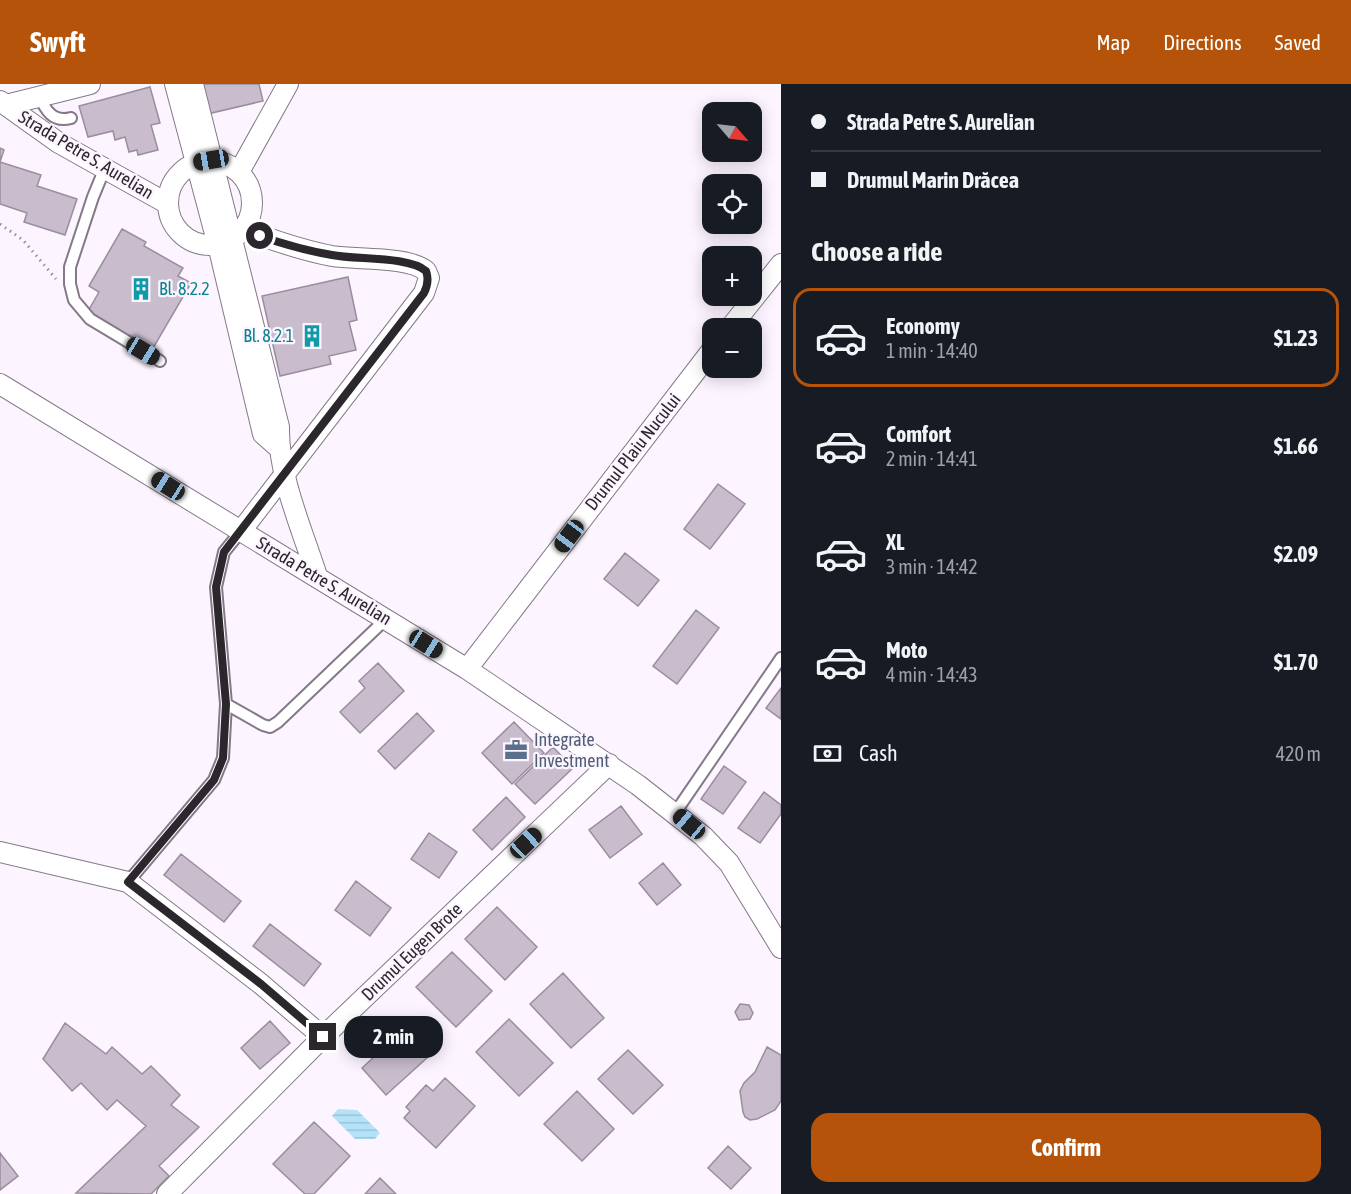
<!DOCTYPE html>
<html lang="en">
<head>
<meta charset="utf-8">
<style>
	body { margin:0; font-family:"Asap Condensed",sans-serif; background:#242831; color:#f1f3f6; height:100vh; display:flex; flex-direction:column; font-size:22px; white-space:nowrap }
	* { box-sizing:border-box; margin:0 }
	p { font-size:20px; color:#9ea1a6 }
	.icon { flex:none; width:33px; height:33px; fill:none; stroke:currentColor; stroke-width:2; stroke-linecap:round; stroke-linejoin:round }
	.map { position:relative; flex:1; overflow:hidden }
	.drawer { display:flex; flex-direction:column; background:#171b24; width:570px }
	.drawer>* { flex:none }
	.banner { display:grid; align-content:center; height:132px; padding:0 30px; background:#171b24 }
	.needle { width:39px; rotate:118deg }
	.controls { position:absolute; left:702px; top:18px; display:grid; gap:12px }
	.controls a { display:grid; place-items:center; width:60px; height:60px; border-radius:12px; background:#171b24; box-shadow:0 3px 15px #0003; font-size:30px }
	.end { position:absolute; width:27px; height:27px; margin:-14px; border:8px solid #2c272d; background:#fff; box-shadow:0 0 0 3px #fff }
	.from { border-radius:50% }
	.bubble { position:absolute; height:42px; border-radius:18px; background:#171b24; box-shadow:0 3px 15px #0003; font-size:20px; font-weight:700; line-height:42px; text-align:center }
	.car { position:absolute; width:18px; height:36px; margin:-18px -9px; border-radius:8px; box-shadow:0 0 4px 2px #0007; background:linear-gradient(#222 24%,#8ab4d8 0 40%,#222 0 76%,#8ab4d8 0 86%,#222 0) }
	.banner b { display:flex; align-items:center; gap:21px; height:57px; font-size:22px }
	.banner b+b { border-top:2px solid #363941 }
	.banner i { width:15px; height:15px; background:#f1f3f6 }
	ul { padding:0; list-style:none }
	li { display:flex; align-items:center; gap:18px; height:99px; margin:0 12px 9px; padding:0 18px; border:3px solid transparent; border-radius:18px }
	li div { flex:1 }
	li b { display:block; font-size:22px }
	li em { font-style:normal; font-weight:700 }
	li.on { border-color:#b45309 }
	li>.icon { width:54px; height:54px; stroke-width:1.5 }
	h2 { padding:0 30px; font-size:27px; line-height:72px }
	.pay { display:flex; align-items:center; gap:15px; height:66px; padding:0 30px; font-size:22px }
	.pay p { margin-inline-start:auto }
	.primary-button { display:flex; gap:12px; margin-top:auto; padding:12px 30px }
	.primary-button a { flex:1; height:69px; border-radius:18px; background:#b45309; color:#fff; font-size:24px; font-weight:700; line-height:69px; text-align:center }
	header { display:flex; align-items:center; gap:36px; box-sizing:border-box; height:84px; padding:0 30px; background:#b45309; color:#fff }
	header strong { font-size:28px }
	nav { display:flex; gap:33px; margin-inline-start:auto; font-size:21px }
	main { display:flex; flex:1; min-height:0 }
	.map>svg:first-child { display:block }
</style>
</head>
<body>
<header>
<strong>Swyft</strong>
<nav><a>Map</a><a>Directions</a><a>Saved</a></nav>
</header>
<main>
<div class="map">
<svg width="781" height="1110" viewBox="0 0 781 1110">
	<defs>
		<pattern id="water-rules" width="6" height="5" patternUnits="userSpaceOnUse" patternTransform="scale(1.5)"><rect width="6" height="5" fill="#b4e3f9"/><path d="M0 2.5h6" fill="none" stroke="#9bc3d6"/></pattern>
	</defs>
	<rect width="100%" height="100%" fill="#fcf4ff"/>
	<path fill="url(#water-rules)" d="M338 1025 357 1026 380 1049 375 1055H355L332 1032Z"/>
	<path fill="#c9bccd" stroke="#9a8d9e" stroke-width="1.5" d="M196 0H259L263 17 203 31Z
		M150 3 160 39 151 41 158 66 138 71 137 66 129 68 125 53 115 56 113 47 88 53 79 22Z
		M0 64 4 66 0 78 41 91 37 102 77 115 65 151 24 138 27 129 0 120Z
		M122 145 146 158 144 162 183 184 178 192 191 199 152 266 87 229 99 208 89 202Z
		M348 193 357 236 349 238 356 266 329 272 331 280 280 292 262 212Z
		M718 400 745 420 710 465 684 445Z
		M625 469 659 496 638 522 604 495Z
		M696 526 719 544 677 600 653 582Z
		M378 579 404 607 360 649 340 628 365 604 359 597Z
		M781 604V635L766 624Z
		M417 629 434 647 395 685 378 667Z
		M514 638 544 669 512 700 482 669Z
		M553 663 573 684 535 720 515 700Z
		M724 682 746 698 723 730 701 715Z
		M764 708 781 721V730L760 759 738 744Z
		M506 713 525 733 492 766 473 746Z
		M621 722 642 750 610 774 589 746Z
		M429 749 457 768 439 794 411 775Z
		M181 770 241 817 224 838 164 791Z
		M663 779 681 801 657 821 639 799Z
		M356 797 391 824 370 852 335 826Z
		M497 823 537 863 505 896 465 855Z
		M270 840 321 880 304 902 253 862Z
		M452 868 492 907 456 943 416 903Z
		M563 889 604 934 571 964 530 920Z
		M740 920 749 921 753 929 750 935 739 936 735 928Z
		M509 935 553 979 519 1012 476 968Z
		M270 937 290 959 260 985 241 964Z
		M65 939 106 970 112 963 142 990 151 982 180 1011 171 1021 199 1043 159 1082 169 1092 151 1110 76 1109 146 1042 117 1016 107 1026 81 999 72 1007 43 975Z
		M403 946 428 973 386 1011 362 984Z
		M767 963 781 971V1017L775 1026 757 1035 750 1036 745 1033 743 1028 740 1007 744 999 755 988Z
		M628 966 663 1001 633 1030 598 995Z
		M445 994 475 1022 436 1064 404 1034 410 1027 406 1023 426 1001 433 1007Z
		M577 1007 614 1045 582 1077 544 1040Z
		M314 1038 350 1072 314 1110H305L273 1080Z
		M728 1062 751 1084 731 1105 708 1084Z
		M0 1069 18 1092 0 1106Z
		M380 1094 396 1110H365Z"/>
	<g fill="none" stroke-linecap="round" stroke-linejoin="round">
		<g stroke="#857989" stroke-width="14">
			<path id="service" d="M39 11C45 26 53 39 71 34
				M105 84 93 113 70 183V200L74 216 90 235 160 277
				M226 620 263 641 270 643 278 638 386 535
				M675 729 781 574
				M128 798 214 696 223 674 226 620 216 503 224 468 241 447"/>
		</g>
		<g stroke="#857989" stroke-width="22">
			<path id="minor" d="M175 0 218 161 263 350 279 364
				M193 0 279 343C278 392 302 445 317 492
				M0 17 59 59 168 120
				M6 21 90 0
				M168 119a42 42 0 1 1 84 0a42 42 0 1 1-84 0Z
				M239 88 288 0
				M730 244 781 180
				M0 300 467 585 638 701 703 752 729 779 781 864
				M241 447 424 209 429 194 426 187C408 172 356 176 332 172 301 166 272 156 243 145
				M467 585 712 266
				M0 768 128 798 261 900 323 953
				M167 1110 323 953 609 680"/>
		</g>
		<path stroke="#979199" stroke-width="3" stroke-dasharray="1.5 4.5" stroke-linecap="butt" d="M0 140 23 156 56 195"/>
		<use href="#service" stroke="#fff" stroke-width="10"/>
		<use href="#minor" stroke="#fff" stroke-width="20"/>
	</g>
	<g fill="none" stroke-linecap="round" stroke-linejoin="round">
		<path stroke="#2c272d" stroke-width="8" d="M260 152C283 160 308 167 332 171 357 176 408 172 426 187 429 195 428 201 424 209L224 468 216 503 226 620 223 674 214 696 128 798 261 900 323 953"/>
	</g>
	<defs>
		<g id="building-bare" transform="scale(1.8)"><path d="M-4-6H4V6H1V3H-1V6H-4ZM-2.5-4.3h1.7v1.8h-1.7ZM.8-4.3h1.7v1.8H.8ZM-2.5-1h1.7V.8h-1.7ZM.8-1h1.7V.8H.8Z" fill="#0f9aa8" stroke="#fcf4ff" stroke-width="2.5" paint-order="stroke"/></g>
		<g id="office-bare" transform="scale(1.8)"><path d="M-6-3h4V-5.5h4V-3h4V5H-6ZM-1-4.5V-3h2v-1.5ZM-6 0V1H6V0Z" fill="#5c6f8a" stroke="#fcf4ff" stroke-width="2.5" paint-order="stroke"/></g>
	</defs>
	<g fill-rule="evenodd">
		<use href="#building-bare" x="141" y="205"/>
		<use href="#building-bare" x="312" y="252"/>
		<use href="#office-bare" x="516" y="666"/>
	</g>
	<g text-anchor="middle" stroke-width="4.5" stroke-linejoin="round" paint-order="stroke">
		<g font-size="18" fill="#2c272d" stroke="#fcf4ff">
			<text transform="translate(86 71) rotate(31)" y="6">Strada Petre S. Aurelian</text>
			<text transform="translate(633 368) rotate(-52)" y="6">Drumul Plaiu Nucului</text>
			<text transform="translate(324 497) rotate(31)" y="6">Strada Petre S. Aurelian</text>
			<text transform="translate(412 868) rotate(-44)" y="6">Drumul Eugen Brote</text>
		</g>
		<g font-size="18" fill="#0d838f" stroke="#fcf4ff" text-anchor="start">
			<text x="159" y="211">Bl. 8.2.2</text>
			<text x="294" y="258" text-anchor="end">Bl. 8.2.1</text>
		</g>
		<g font-size="18" fill="#4e5e75" stroke="#fcf4ff" text-anchor="start">
			<text x="534" y="662">Integrate<tspan x="534" dy="21">Investment</tspan></text>
		</g>
	</g>
</svg>
<div class="controls">
<a><svg class="needle" viewBox="-14 -14 28 28"><path d="M0-13l5 13h-10z" fill="#e53935"/><path d="M0 13l5-13h-10z" fill="#9ea1a6"/></svg></a>
<a><svg class="icon" aria-label="locate" viewBox="0 0 24 24"><circle cx="12" cy="12" r="6"/><path d="M12 2v4M12 18v4M2 12h4M18 12h4"/></svg></a>
<a>+</a>
<a>−</a>
</div>
<i class="end from" style="left:260px;top:152px"></i>
<i class="end" style="left:323px;top:953px"></i>
<div class="bubble" style="left:344px;top:932px;width:99px">2 min</div>
<i class="car" style="left:211px;top:76px;rotate:260deg"></i>
<i class="car" style="left:143px;top:267px;rotate:121deg"></i>
<i class="car" style="left:168px;top:402px;rotate:302deg"></i>
<i class="car" style="left:569px;top:452px;rotate:217deg"></i>
<i class="car" style="left:426px;top:560px;rotate:122deg"></i>
<i class="car" style="left:689px;top:740px;rotate:310deg"></i>
<i class="car" style="left:526px;top:759px;rotate:47deg"></i>
</div>
<section class="drawer">
<div class="banner">
<b><i class="from"></i>Strada Petre S. Aurelian</b>
<b><i></i>Drumul Marin Drăcea</b>
</div>
<h2>Choose a ride</h2>
<ul>
<li class="on"><svg class="icon" aria-label="car" viewBox="0 0 24 24"><path d="M5 17H2v-5l4-1 3-4h7l3 4 3 1v5h-3M9 17h6M6 11h13"/><circle cx="7" cy="17" r="2"/><circle cx="17" cy="17" r="2"/></svg><div><b>Economy</b><p>1 min · 14:40</p></div><em>$1.23</em></li>
<li><svg class="icon" aria-label="car" viewBox="0 0 24 24"><path d="M5 17H2v-5l4-1 3-4h7l3 4 3 1v5h-3M9 17h6M6 11h13"/><circle cx="7" cy="17" r="2"/><circle cx="17" cy="17" r="2"/></svg><div><b>Comfort</b><p>2 min · 14:41</p></div><em>$1.66</em></li>
<li><svg class="icon" aria-label="car" viewBox="0 0 24 24"><path d="M5 17H2v-5l4-1 3-4h7l3 4 3 1v5h-3M9 17h6M6 11h13"/><circle cx="7" cy="17" r="2"/><circle cx="17" cy="17" r="2"/></svg><div><b>XL</b><p>3 min · 14:42</p></div><em>$2.09</em></li>
<li><svg class="icon" aria-label="car" viewBox="0 0 24 24"><path d="M5 17H2v-5l4-1 3-4h7l3 4 3 1v5h-3M9 17h6M6 11h13"/><circle cx="7" cy="17" r="2"/><circle cx="17" cy="17" r="2"/></svg><div><b>Moto</b><p>4 min · 14:43</p></div><em>$1.70</em></li>
</ul>
<div class="pay"><svg class="icon" aria-label="cash" viewBox="0 0 24 24"><path d="M3 7h18v10H3z"/><circle cx="12" cy="12" r="2"/></svg>Cash<p>420 m</p></div>
<div class="primary-button"><a>Confirm</a></div>
</section>
</main>
</body>
</html>
